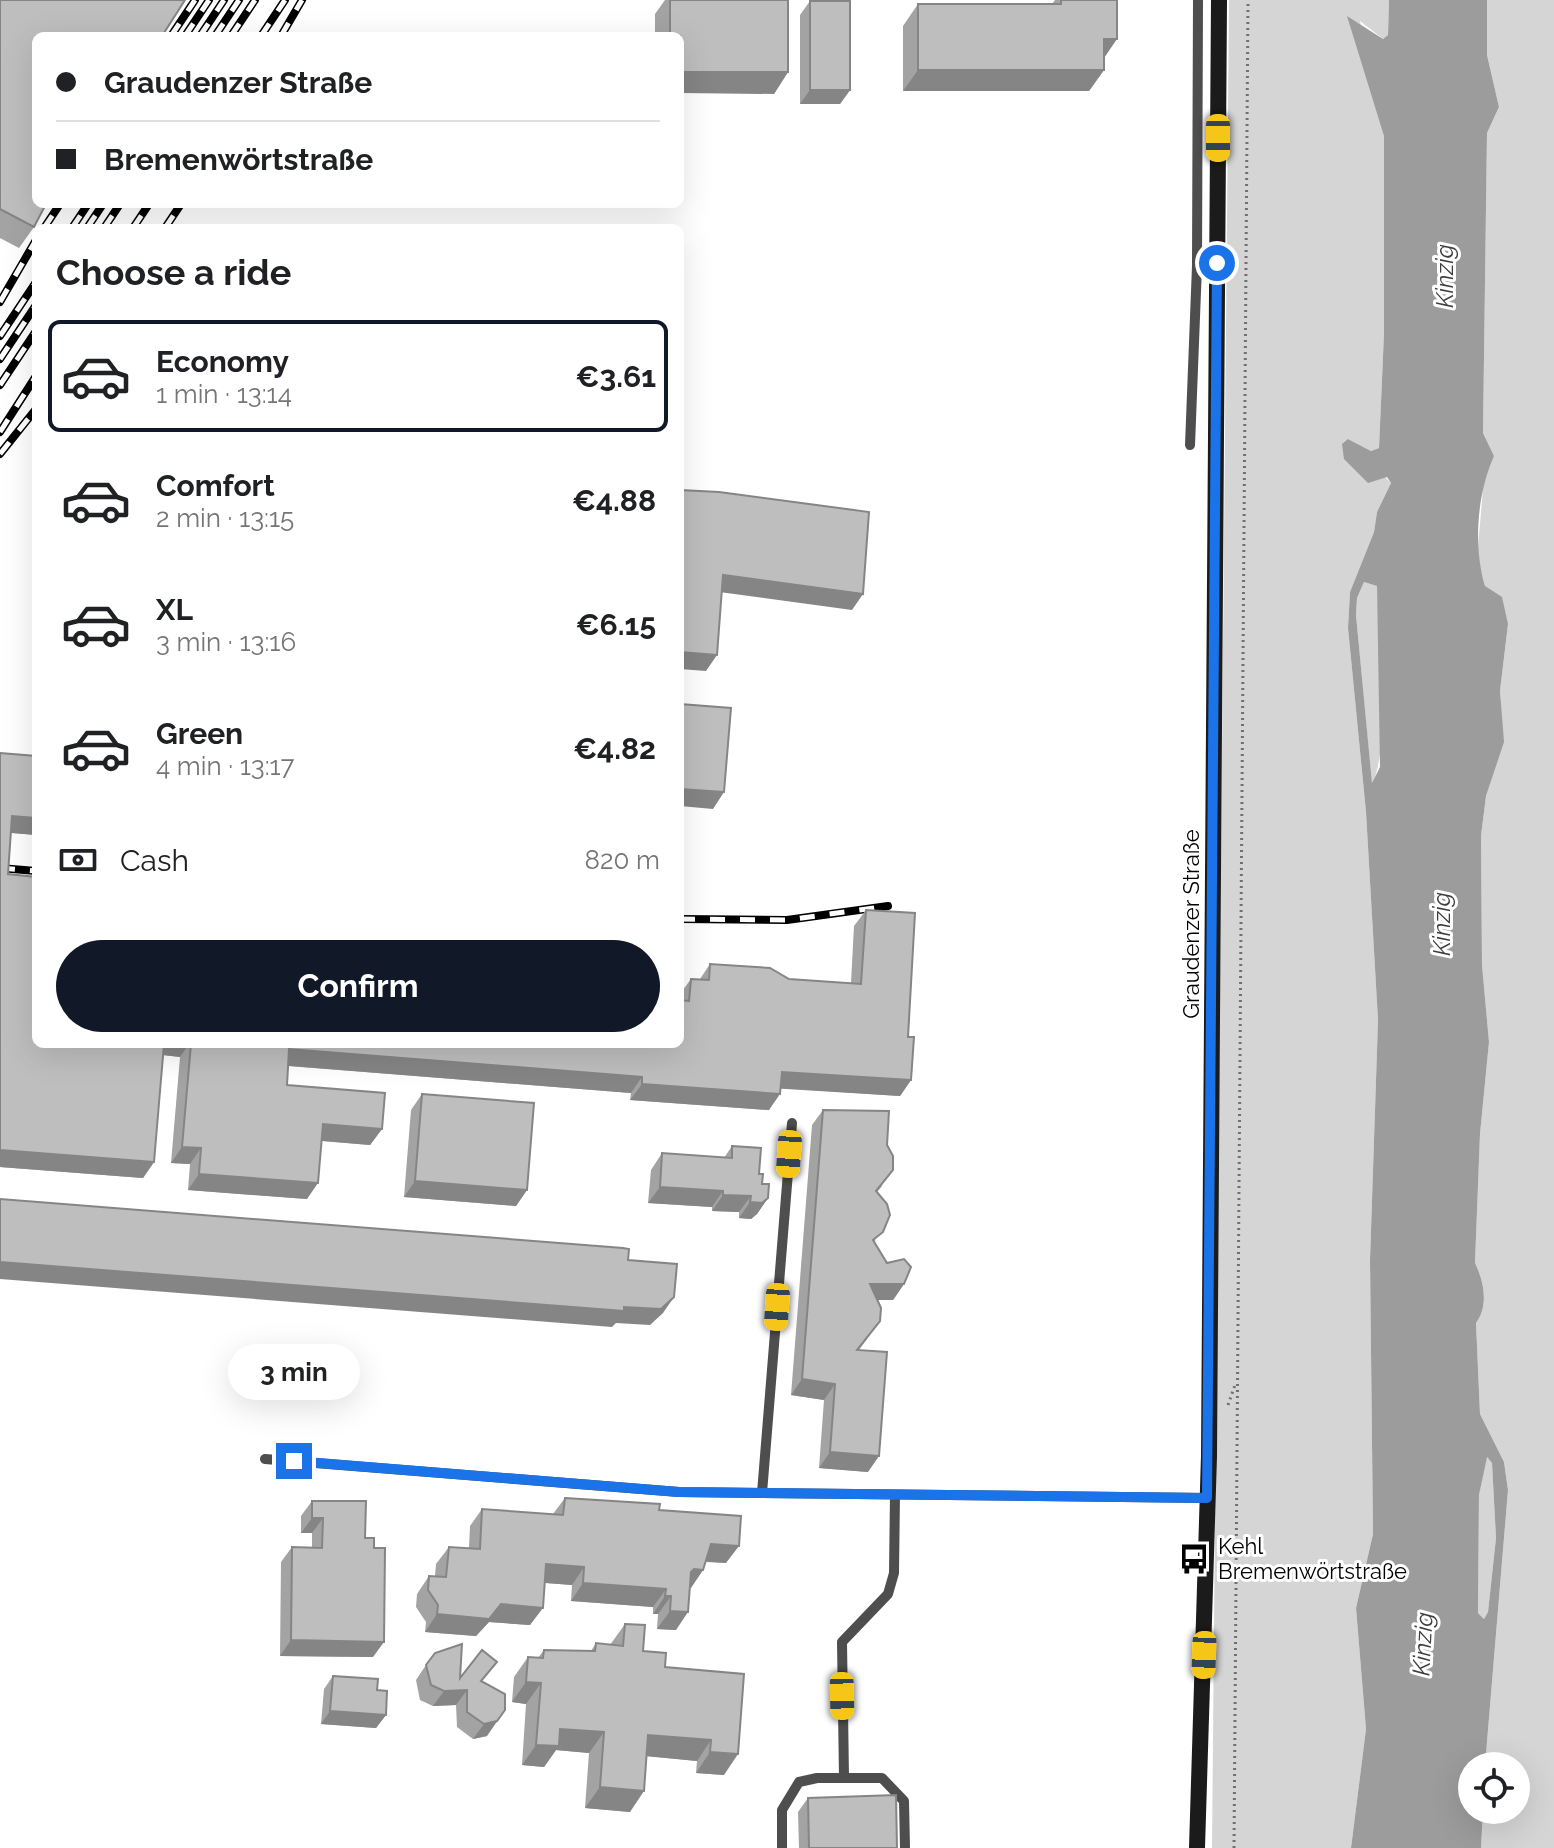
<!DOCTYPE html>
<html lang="en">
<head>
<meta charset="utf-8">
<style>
	body { margin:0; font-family:Raleway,sans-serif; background:#f6f6f6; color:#202124; height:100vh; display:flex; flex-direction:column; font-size:30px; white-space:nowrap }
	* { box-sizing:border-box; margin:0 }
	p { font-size:26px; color:#757577 }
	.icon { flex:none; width:44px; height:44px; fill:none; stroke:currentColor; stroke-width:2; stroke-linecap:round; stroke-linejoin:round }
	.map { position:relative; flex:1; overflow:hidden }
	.drawer { position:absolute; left:32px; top:224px; width:652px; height:824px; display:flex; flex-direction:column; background:#fff; border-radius:12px; box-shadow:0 8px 32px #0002 }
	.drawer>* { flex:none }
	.guide { position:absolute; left:32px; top:32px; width:652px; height:176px; border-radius:12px; box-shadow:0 8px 32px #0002; display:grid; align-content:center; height:176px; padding:0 24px; background:#fff }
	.buttons { position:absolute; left:1458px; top:1752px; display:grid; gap:16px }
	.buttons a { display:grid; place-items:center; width:72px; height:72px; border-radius:50%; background:#fff; box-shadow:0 8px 32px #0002; font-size:40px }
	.end { position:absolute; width:36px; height:36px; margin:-18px; border:10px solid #1a73e8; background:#fff; box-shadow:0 0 0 4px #fff }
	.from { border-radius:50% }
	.bubble { position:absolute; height:56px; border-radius:28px; background:#fff; box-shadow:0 8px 32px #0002; font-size:26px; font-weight:700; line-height:56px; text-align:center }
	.car { position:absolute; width:24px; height:48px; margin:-24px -12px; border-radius:10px; box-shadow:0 0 6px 2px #0007; background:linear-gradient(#f5c518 24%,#345 0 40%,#f5c518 0 76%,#345 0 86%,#f5c518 0) }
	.guide b { display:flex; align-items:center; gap:28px; height:76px; font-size:30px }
	.guide b+b { border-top:2px solid #e0e0e0 }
	.guide i { width:20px; height:20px; background:#202124 }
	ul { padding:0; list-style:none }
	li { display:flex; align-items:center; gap:24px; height:112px; margin:0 16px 12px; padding:0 8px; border:4px solid transparent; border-radius:12px }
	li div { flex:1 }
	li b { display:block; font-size:30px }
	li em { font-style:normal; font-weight:700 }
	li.active { border-color:#111827 }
	li>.icon { width:72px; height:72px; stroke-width:1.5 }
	h2 { padding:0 24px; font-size:36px; line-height:96px }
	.pay { display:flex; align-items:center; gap:20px; height:88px; padding:0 24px; font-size:30px }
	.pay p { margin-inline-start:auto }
	.button { display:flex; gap:16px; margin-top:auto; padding:16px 24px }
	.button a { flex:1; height:92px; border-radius:48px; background:#111827; color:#fff; font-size:32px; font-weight:700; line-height:92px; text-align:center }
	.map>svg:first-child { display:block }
</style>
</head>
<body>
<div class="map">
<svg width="1554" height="1848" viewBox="0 0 1554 1848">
	<rect width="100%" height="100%" fill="#fff"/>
	<path fill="#d5d5d5" d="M1229 0H1389L1388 35 1383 39 1360 21 1384 136V333L1379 448 1371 451 1348 439 1391 483 1377 512 1374 532 1350 592 1348 628 1366 812 1378 1020 1370 1260 1373 1534 1356 1608 1366 1729 1351 1848H1212Z
		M1487 0H1554V1848H1481L1483 1810H1516V1766H1485L1508 1490 1504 1462 1480 1414 1476 1323C1489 1305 1484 1282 1475 1264L1480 1134 1489 1042 1482 965 1481 836 1486 796 1503 742 1500 691 1508 624 1485 586 1477 559 1484 477 1494 456 1483 433 1487 133 1499 107 1487 55Z
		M1364 582 1377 586C1379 638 1392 739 1372 785L1356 615 1357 598Z
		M1486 1456 1492 1463 1496 1538 1488 1612 1484 1619 1478 1613 1479 1495Z"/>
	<path fill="#9c9c9c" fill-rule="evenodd" d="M1389 0H1487V55L1499 107 1487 133 1483 433 1494 456C1477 494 1473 546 1485 586L1502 597 1508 624 1500 691 1504 742 1486 796 1481 836 1482 965 1489 1042 1480 1134 1475 1263C1484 1282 1489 1305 1476 1323L1480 1414 1504 1462 1508 1490 1485 1766H1472V1810H1483L1481 1848H1351L1366 1729 1356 1608 1373 1534 1370 1260 1378 1020 1366 812 1348 628 1350 592 1374 532 1377 512 1391 483 1387 477 1368 483 1344 459 1342 444 1348 439 1371 451 1379 448 1384 333V136L1347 16 1383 39 1388 35ZM1364 582 1377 586 1380 767 1372 783 1356 615 1357 598ZM1487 1457 1492 1463 1496 1538 1488 1612 1484 1619 1478 1613 1479 1495Z"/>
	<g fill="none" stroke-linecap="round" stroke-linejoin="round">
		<path stroke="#707070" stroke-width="3" stroke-dasharray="2 4" stroke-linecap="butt" d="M1228 1405 1235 1385
			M1234 1848 1248 0"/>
		<path stroke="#4e4e4e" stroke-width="10" d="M1190 445 1197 266 1198 0
			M265 1459 679 1492 1207 1498
			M762 1493 792 1123
			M844 1778 842 1642 888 1594 894 1573 895 1495
			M782 1848V1810L799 1782 817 1778H882L904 1801 905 1848"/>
		<path stroke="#1b1b1b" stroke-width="16" d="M1197 1848 1209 1456 1219 0"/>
		<g stroke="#000" stroke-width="8">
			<path id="rail" d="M171 36 195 0
				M185 36 209 0
				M200 36 224 0
				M215 36 239 0
				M231 36 255 0
				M261 36 285 0
				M281 36 302 0
				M44 228 60 204
				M72 228 88 204
				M87 228 103 204
				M104 228 120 204
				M133 228 149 204
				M165 228 181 204
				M0 302 36 240
				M0 336 36 282
				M0 359 36 305
				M0 385 36 331
				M0 432 36 376
				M0 454 36 409
				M0 868 36 871
				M680 919 787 920 888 906"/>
		</g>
		<use href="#rail" stroke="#fff" stroke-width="5" stroke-dasharray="15" stroke-linecap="butt"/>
	</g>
	<path fill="#a3a3a3" d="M0 0 36 36 34 227 19 248 0 238Z
		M665 0H788V72L774 94 680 36H655V14Z
		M1055 0H1117L1104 58V70L1089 91H903V26L918 4H1052Z
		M810 1 850 90 840 104H800V15Z
		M0 753 36 756V835L11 833 8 874 36 1044H680V994L691 979H700L710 964 789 979 851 983 854 926 866 910 908 1037 911 1080 900 1096 780 1088 769 1110 630 1100 631 1093 288 1066 287 1085 382 1129 370 1145 321 1141 307 1199 188 1190 190 1164 171 1163 180 1057 163 1055 154 1162 143 1178 0 1167Z
		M422 1094 527 1190 516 1206 404 1197 411 1110Z
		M823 1110 882 1186 877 1192 875 1244 887 1263 904 1284 893 1300H877L880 1321 859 1350 868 1472 819 1468 824 1400 791 1395 812 1125Z
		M732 1146 759 1174 768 1198 757 1214 751 1219 739 1218V1212L712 1211V1207L648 1203 651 1170 662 1153 724 1158Z
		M565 1498 659 1510 726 1563 706 1562 703 1570 690 1588 676 1630 657 1629 658 1614H653V1607L571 1601 572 1585 545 1583 530 1625 489 1622 476 1636 425 1632 426 1622 416 1607 417 1594 429 1576H435L436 1564 449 1547 469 1548 470 1526 482 1509 553 1514Z
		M312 1501 365 1538 373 1657 280 1656 281 1562 292 1547H312V1533H301V1516Z
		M625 1624 643 1651 665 1667 744 1674 724 1775 696 1773 697 1761 647 1756 630 1812 585 1808 589 1753 556 1750 544 1767 522 1765 526 1704 512 1702 514 1677 528 1657 538 1658 544 1650 591 1651 596 1643 610 1645Z
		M426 1665 460 1678 483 1682 487 1736 473 1739 457 1727 456 1705 433 1706 420 1700 416 1680Z
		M333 1676 377 1690 386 1715 376 1728 321 1724 324 1689Z
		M808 1798 897 1848H799L798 1812Z"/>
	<path fill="#858585" d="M1104 39H1117L1102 61Z
		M918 70H1104L1089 91H903Z
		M680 72H788L774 94 680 93Z
		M810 90H850L840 104H800Z
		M723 575 863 594 852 610 712 591Z
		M680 652 717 655 706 671 680 669Z
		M680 789 724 792 713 809 680 806Z
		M12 816 36 818V835L1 832Z
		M161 1044H189L180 1057 154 1054Z
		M289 1049 642 1077 631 1093 278 1065Z
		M782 1072 911 1080 900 1096 770 1088Z
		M642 1084 780 1094 769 1110 630 1100Z
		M323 1124 382 1129 370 1145 312 1140Z
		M182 1147 201 1148 190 1164 171 1163Z
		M0 1150 154 1162 143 1178 0 1167Z
		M199 1174 318 1183 307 1199 188 1190Z
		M415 1181 527 1190 516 1206 404 1197Z
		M660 1187 723 1191 712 1207 648 1203Z
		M723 1195 751 1196 739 1212 712 1211Z
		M768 1198 757 1214 751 1219 739 1218 750 1202Z
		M0 1262 624 1307 674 1297 663 1313 650 1325 616 1323 612 1327 0 1279Z
		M870 1284H904L893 1300H859Z
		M802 1379 835 1384 824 1400 791 1395Z
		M830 1452 879 1456 868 1472 819 1468Z
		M312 1518H323L312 1533H301Z
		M711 1544 739 1546 726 1563 698 1561Z
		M546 1564 584 1567 572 1585 534 1582Z
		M694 1569 703 1570 691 1588 682 1587Z
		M583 1583 666 1589 653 1607 571 1601Z
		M665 1596H671L658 1614H653Z
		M501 1604 543 1608 530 1625 489 1622 476 1636 425 1632 437 1614Z
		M670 1611 688 1612 676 1630 657 1629Z
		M291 1640 384 1642 373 1657 280 1656Z
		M526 1682 541 1683 526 1704 512 1702Z
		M467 1690 456 1705 433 1706 444 1691Z
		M505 1710 487 1736 473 1739 484 1724Z
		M330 1711 386 1715 376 1728 321 1724Z
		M560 1729 604 1732 589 1753 556 1750 544 1767 522 1765 536 1745Z
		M648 1735 711 1740 697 1761 634 1755Z
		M710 1752 738 1754 724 1775 696 1773Z
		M600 1787 644 1791 630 1812 585 1808Z"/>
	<path fill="#bebebe" stroke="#858585" stroke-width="2" d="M0 0H185L162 36H36V204H46L34 227 0 209Z
		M670 0H788V72H680V36H670Z
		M1061 0H1117V39H1104V70H918V4H1061Z
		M810 1H850V90H810Z
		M680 490 719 492 869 512 863 594 723 575 717 655 680 652Z
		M680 704 731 708 724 792 680 789Z
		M0 753 36 756V818L12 816 8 874 36 877V1044H164L154 1162 0 1150Z
		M866 910 915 913 908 1037H914L911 1080 782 1072 780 1094 642 1084V1077L289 1049 287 1085 385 1093 382 1129 323 1124 318 1183 199 1174 201 1148 182 1147 191 1044H680V1000L689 1001 691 979 709 980 710 964 770 968 789 979 861 984Z
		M422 1094 534 1103 527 1190 415 1181Z
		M823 1110 889 1111 887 1145 893 1156V1170L876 1191 887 1204 890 1215 883 1232 873 1240 887 1263 904 1259 911 1267 904 1284H870L881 1308 880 1321 857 1350 887 1352 879 1456 830 1452 835 1384 802 1379Z
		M732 1146 761 1148 759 1174H763L762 1184H769L768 1198 762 1203 750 1202 751 1196 723 1195V1191L660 1187 662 1153 732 1158Z
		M0 1199 623 1248 629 1249 628 1260 677 1264 674 1297 661 1309 624 1307V1311L0 1262Z
		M565 1498 660 1504 659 1510 741 1516 739 1546 711 1544 703 1570 694 1569 691 1572 688 1612 670 1611 671 1596H665L666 1589 583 1583 584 1567 546 1564 543 1608 501 1604 489 1619 437 1614 438 1605 428 1590 429 1576 446 1577 449 1547 480 1549 482 1509 563 1515Z
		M312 1501H366L365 1538H374V1548H385L384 1642 291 1640 292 1547 322 1548 323 1518H312Z
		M625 1624 645 1625 643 1651 666 1653 665 1667 744 1674 738 1754 710 1752 711 1740 648 1735 644 1791 600 1787 604 1732 560 1729 559 1746 536 1745 541 1683 526 1682 528 1657 543 1658 544 1650 595 1651 596 1643 623 1646Z
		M462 1644 460 1678 482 1650 497 1662 481 1681 505 1694V1710L497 1721 484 1724 467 1712V1690L444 1691 431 1685 426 1665 435 1653Z
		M333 1676 378 1679 377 1690 387 1691 386 1715 330 1711Z
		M896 1795 897 1848H809L808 1798Z"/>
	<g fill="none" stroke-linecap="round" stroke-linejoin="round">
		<path stroke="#1a73e8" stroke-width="10" d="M294 1461 679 1492 1207 1498 1217 263"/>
	</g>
	<defs>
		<g id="bus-bare" transform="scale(2.4)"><path d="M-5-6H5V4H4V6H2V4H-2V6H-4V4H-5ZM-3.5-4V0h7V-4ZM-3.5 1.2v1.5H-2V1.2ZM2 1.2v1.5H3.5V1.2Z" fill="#000" stroke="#fff" stroke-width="2.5" paint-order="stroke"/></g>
	</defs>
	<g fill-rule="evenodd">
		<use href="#bus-bare" x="1194" y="1559"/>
	</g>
	<g text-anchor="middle" stroke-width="6" stroke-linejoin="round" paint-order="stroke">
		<g font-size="22" fill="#000" stroke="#fff">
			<text transform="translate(1191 924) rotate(-90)" y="8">Graudenzer Straße</text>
		</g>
		<g font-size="22" fill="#000" stroke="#fff" text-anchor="start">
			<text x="1218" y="1554">Kehl<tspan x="1218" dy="25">Bremenwörtstraße</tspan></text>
		</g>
		<g font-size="24" font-style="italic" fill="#3d3d3d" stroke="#fff">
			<text transform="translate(1445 276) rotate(-90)" y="8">Kinzig</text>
			<text transform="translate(1442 924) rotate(-90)" y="8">Kinzig</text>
			<text transform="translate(1423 1644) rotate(-87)" y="8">Kinzig</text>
		</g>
	</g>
</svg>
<div class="buttons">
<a><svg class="icon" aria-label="locate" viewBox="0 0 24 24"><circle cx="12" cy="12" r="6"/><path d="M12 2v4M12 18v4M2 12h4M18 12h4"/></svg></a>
</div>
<i class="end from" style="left:1217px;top:263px"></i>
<i class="end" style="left:294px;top:1461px"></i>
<div class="bubble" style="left:228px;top:1344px;width:132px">3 min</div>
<i class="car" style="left:1218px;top:138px;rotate:180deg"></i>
<i class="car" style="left:789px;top:1154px;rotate:184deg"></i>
<i class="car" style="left:777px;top:1307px;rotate:184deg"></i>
<i class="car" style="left:1204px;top:1655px;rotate:182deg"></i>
<i class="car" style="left:842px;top:1696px;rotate:179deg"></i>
<div class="guide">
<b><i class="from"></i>Graudenzer Straße</b>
<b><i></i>Bremenwörtstraße</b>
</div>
<section class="drawer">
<h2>Choose a ride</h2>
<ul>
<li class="active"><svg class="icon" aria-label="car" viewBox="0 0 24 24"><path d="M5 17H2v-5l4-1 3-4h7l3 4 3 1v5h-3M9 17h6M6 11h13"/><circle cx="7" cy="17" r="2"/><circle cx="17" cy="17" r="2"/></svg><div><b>Economy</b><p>1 min · 13:14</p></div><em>€3.61</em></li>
<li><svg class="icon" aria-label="car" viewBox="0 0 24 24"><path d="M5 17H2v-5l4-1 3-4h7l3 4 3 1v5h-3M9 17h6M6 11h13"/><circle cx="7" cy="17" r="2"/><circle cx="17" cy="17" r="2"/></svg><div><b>Comfort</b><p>2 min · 13:15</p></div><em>€4.88</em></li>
<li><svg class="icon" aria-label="car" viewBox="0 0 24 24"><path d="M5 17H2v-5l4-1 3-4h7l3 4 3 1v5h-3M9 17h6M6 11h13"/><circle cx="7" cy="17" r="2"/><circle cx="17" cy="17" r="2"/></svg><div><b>XL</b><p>3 min · 13:16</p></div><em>€6.15</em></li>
<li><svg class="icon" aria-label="car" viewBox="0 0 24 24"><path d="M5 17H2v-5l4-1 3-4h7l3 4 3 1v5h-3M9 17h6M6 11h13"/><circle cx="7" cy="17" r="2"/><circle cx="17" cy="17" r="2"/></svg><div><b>Green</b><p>4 min · 13:17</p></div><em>€4.82</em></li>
</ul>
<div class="pay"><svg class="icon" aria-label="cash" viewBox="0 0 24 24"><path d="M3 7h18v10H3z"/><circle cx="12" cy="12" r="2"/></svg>Cash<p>820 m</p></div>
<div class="button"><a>Confirm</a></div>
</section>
</div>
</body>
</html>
